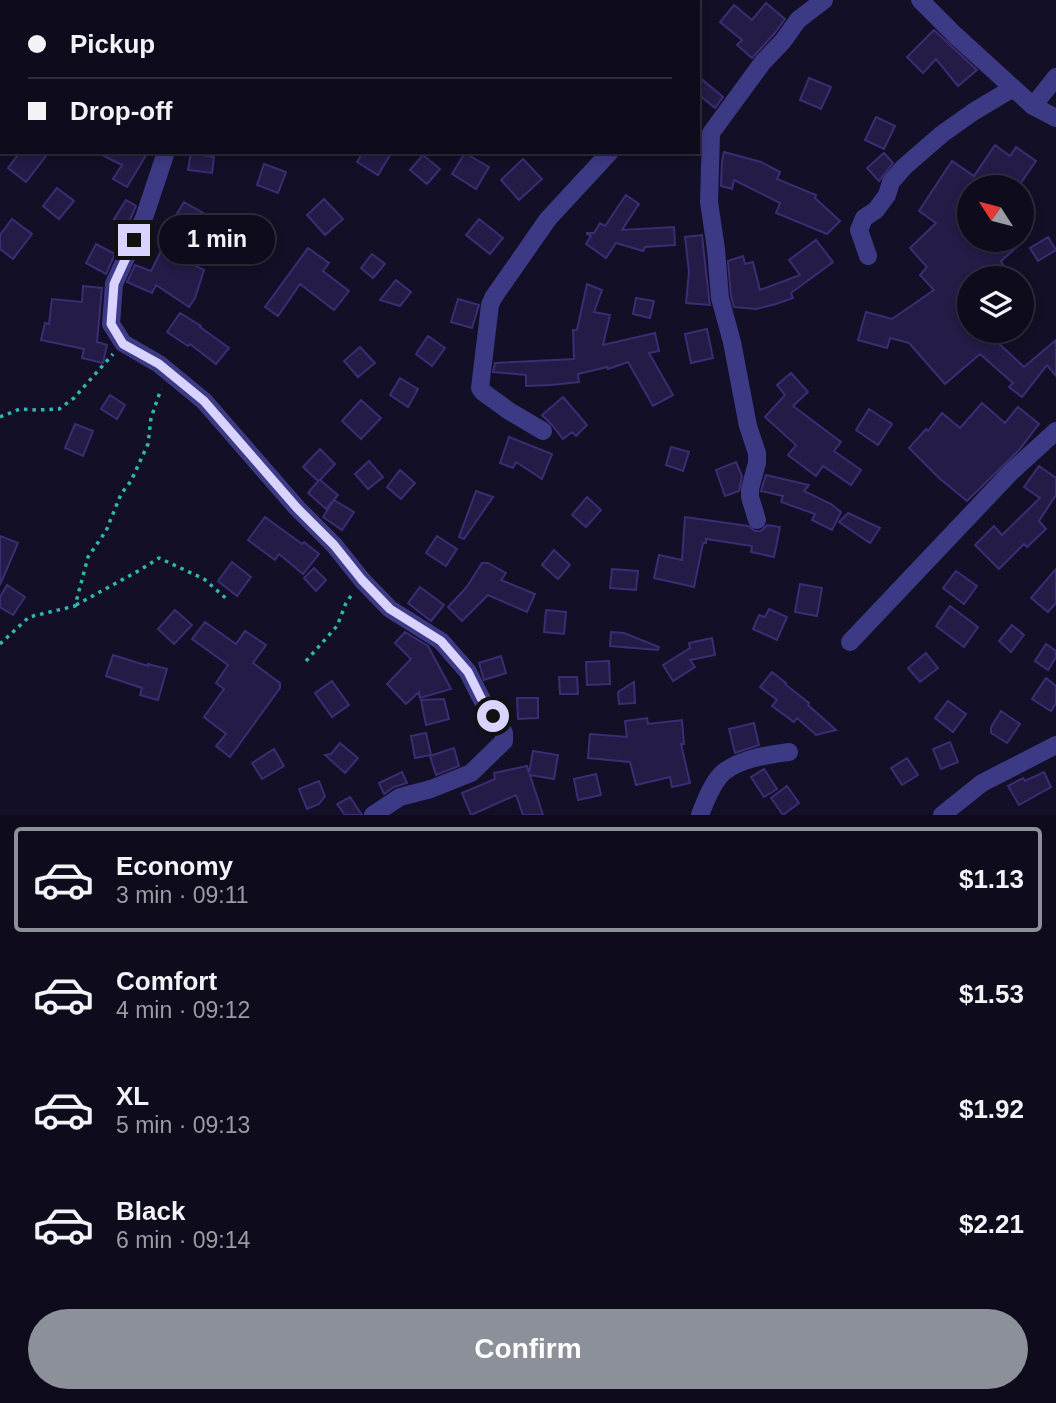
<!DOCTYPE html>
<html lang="en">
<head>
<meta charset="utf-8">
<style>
	body { margin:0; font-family:Helvetica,sans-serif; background:#1c1929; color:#f1f3f6; height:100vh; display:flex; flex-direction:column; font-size:26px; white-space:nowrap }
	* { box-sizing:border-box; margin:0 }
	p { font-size:23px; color:#9b9ba3 }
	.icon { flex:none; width:38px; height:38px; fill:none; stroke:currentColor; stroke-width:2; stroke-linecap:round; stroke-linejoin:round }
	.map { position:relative; height:815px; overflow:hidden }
	.panel { display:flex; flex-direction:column; background:#0e0b1c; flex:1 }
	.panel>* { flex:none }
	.guide { position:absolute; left:0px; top:0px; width:700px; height:154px; box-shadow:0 4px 10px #0003,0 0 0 2px #2e2b3b; display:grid; align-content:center; height:154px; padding:0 28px; background:#0e0b1c }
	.needle { width:46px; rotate:306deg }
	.buttons { position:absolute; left:957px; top:175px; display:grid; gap:14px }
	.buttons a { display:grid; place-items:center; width:77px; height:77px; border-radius:50%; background:#0e0b1c; box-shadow:0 4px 10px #0003,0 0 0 2px #2e2b3b; font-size:35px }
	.end { position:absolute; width:32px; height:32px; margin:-16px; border:9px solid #d9d4ff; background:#111; box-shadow:0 0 0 4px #111 }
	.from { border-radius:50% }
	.bubble { position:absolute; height:49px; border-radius:24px; background:#0e0b1c; box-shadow:0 4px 10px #0003,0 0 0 2px #2e2b3b; font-size:23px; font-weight:700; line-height:49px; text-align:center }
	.guide b { display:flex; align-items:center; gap:24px; height:66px; font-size:26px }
	.guide b+b { border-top:2px solid #2e2b3b }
	.guide i { width:18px; height:18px; background:#f1f3f6 }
	ul { padding:12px 0 0; list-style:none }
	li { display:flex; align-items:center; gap:21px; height:105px; margin:0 14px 10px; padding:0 14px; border:4px solid transparent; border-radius:7px }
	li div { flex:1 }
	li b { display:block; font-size:26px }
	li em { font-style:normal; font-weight:700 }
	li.active { border-color:#8c9099 }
	li>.icon { width:63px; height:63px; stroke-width:1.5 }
	.button { display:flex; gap:14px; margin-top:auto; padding:14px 28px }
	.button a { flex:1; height:80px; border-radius:42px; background:#8c9099; color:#fff; font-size:28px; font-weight:700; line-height:80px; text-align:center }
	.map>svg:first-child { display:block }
</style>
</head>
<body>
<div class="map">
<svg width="1056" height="815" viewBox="0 0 1056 815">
	<rect width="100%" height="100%" fill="#130f26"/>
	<path fill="#241b47" stroke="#3b2d73" stroke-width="2" d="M766 3 785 19 774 34 752 58 737 45 742 40 720 22 734 5 752 20Z
		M934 30 977 70 958 86 936 59 923 73 907 57Z
		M698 76 723 97 715 108 698 94Z
		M809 78 831 87 821 109 800 100Z
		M876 117 895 126 884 149 865 140Z
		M995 145 1010 156 1016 147 1036 161 1018 187H997L989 182 987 184 991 187H970V240H1025L1001 261 1006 270 990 278H970V331H1003L994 339 1024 367 1056 340V376L1047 365 1022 397 1009 387 1013 383 980 354 945 384 909 343 890 338 887 348 858 340 866 312 892 319 934 290 920 275 927 267 910 248 936 223 919 211 952 161 974 176Z
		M20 152H49L26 182 8 168Z
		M96 152H148L127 187 113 179 122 165Z
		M363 152H392L378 175 357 162Z
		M724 152 761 162 780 172 777 179 816 195 815 198 840 221 827 234 776 213 780 203 734 180 732 189 721 186 722 161Z
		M191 153 214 157 212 173 188 170Z
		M465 153 489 167 476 189 452 174Z
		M884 153 893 163 879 181 867 168Z
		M423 155 440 169 427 184 410 170Z
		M523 159 542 179 519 200 501 180Z
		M264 164 286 172 278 193 257 185Z
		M57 188 74 201 59 219 43 206Z
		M626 195 639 204 622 230 674 227 675 245 645 247 643 251 616 243 606 258 586 244 591 236 587 234V233H594L600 223 605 226Z
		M324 199 343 219 325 235 307 215Z
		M126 200 136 206 127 227 114 219Z
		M184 202 205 214 192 234 172 222Z
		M12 219 32 234 13 259 0 249V235Z
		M479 219 503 238 490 254 466 235Z
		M702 235 709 299 710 305 686 303 689 272 685 237Z
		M1048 237 1056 250 1038 261 1030 248Z
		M816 240 833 262 791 293 793 298 776 304 756 309 734 307 731 296 728 261 743 256 745 264 753 262 760 290 800 275 789 260Z
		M96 244 115 254 106 274 86 263Z
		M308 248 329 263 323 271 349 291 334 310 300 284 278 316 265 307Z
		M162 249 204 270 195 298 189 307 156 285 152 293 127 282 135 265 151 271Z
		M372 254 385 264 373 278 361 268Z
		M396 280 411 292 400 306 380 300Z
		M587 284 602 290 594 312 610 315 603 345 655 333 659 351 649 353 673 395 653 406 628 362 608 369 607 367 578 374 579 382 551 385 526 386V375L493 372 495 363 574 359 573 330H577Z
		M83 286 102 288 97 342 107 345 103 363 82 358 84 349 41 340 45 323 49 324 52 299 82 302Z
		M636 298 654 301 650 318 633 314Z
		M458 299 479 305 472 328 451 322Z
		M180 313 201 326 200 327 229 348 216 364 190 344 188 346 167 332Z
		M707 329 713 358 691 363 685 334Z
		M428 336 445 348 432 366 416 354Z
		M360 347 375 363 358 377 344 361Z
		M791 373 808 392 793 406 841 442 834 451 861 470 851 485 823 466 816 476 788 455 796 445 765 417 785 395 777 385Z
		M400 378 418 389 408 407 390 395Z
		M110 395 125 405 117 419 101 409Z
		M563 397 587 425 576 436 572 432 563 439 552 425 542 415Z
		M361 400 381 418 361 439 342 421Z
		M982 403 1005 423 1018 407 1039 424 1019 450 967 501 939 478 909 448 926 429 928 431 942 413 960 428Z
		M869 409 892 424 878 445 856 430Z
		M75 424 93 431 83 456 65 448Z
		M509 437 552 454 542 479 516 462 513 468 500 463Z
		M671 447 689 452 683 471 666 465Z
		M320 449 335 464 320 480 338 495 326 509 308 493 319 480 318 481 303 467Z
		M369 461 383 477 368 489 355 474Z
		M736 462 742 476 739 491 725 496 716 470Z
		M1039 466 1056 478V495L1039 521 1046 529 1027 547 1024 544 999 569 975 545 994 526 1002 535 1040 498 1024 487Z
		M400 470 415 483 401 499 387 487Z
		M766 475 809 485 804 491 831 504 841 512 832 530 812 520 815 514 781 502 783 496 761 491Z
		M476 491 493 497 464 539 459 537Z
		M587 497 601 510 586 527 572 515Z
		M334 500 354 512 342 530 323 517Z
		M848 513 880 528 870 543 839 522Z
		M265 517 302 544 304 542 319 554 303 574 279 554 275 560 248 540Z
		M685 517 748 526 755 531H761L767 525 780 527 774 557 751 552 752 546 706 539V543H703L694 587 654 578 659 555 682 560Z
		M0 536 18 543 0 585Z
		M437 536 457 549 446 566 426 553Z
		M554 550 570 565 558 579 542 565Z
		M232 562 251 577 237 596 218 581Z
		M482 563H488L506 573 501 580 535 594 527 612 488 595 462 621 448 607 466 588Z
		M314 568 326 580 316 591 304 578Z
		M612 569 638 571 636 590 610 588Z
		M1056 569V603L1048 612 1031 598Z
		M956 571 977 586 964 604 943 588Z
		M800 584 822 588 817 616 795 612Z
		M7 585 25 597 13 615 0 607V597Z
		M420 587 444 605 431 621 408 603Z
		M950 606 978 627 964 647 936 626Z
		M769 609 787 617 777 640 753 629 759 615 765 617Z
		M175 610 192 625 174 644 158 629Z
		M546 610 566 612 564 634 544 632Z
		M205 622 236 644 245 631 266 645 253 663 280 683V688L230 757 216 746 226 734 204 717 224 689 216 683 228 665 192 639Z
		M1012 625 1024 635 1011 652 999 641Z
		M405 632 428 646 451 689 420 698 419 692 406 704 387 684 411 659 395 643Z
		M611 632 624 633 659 647 658 650 610 646Z
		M712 638 715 655 690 660 695 667 673 681 663 665 690 648 689 643Z
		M1046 644 1056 651V657L1048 670 1035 661Z
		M926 653 938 668 920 682 908 668Z
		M113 655 148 666V664L167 669 158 700 140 695 142 688 106 676Z
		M501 656 506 673 484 680 479 663Z
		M609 661 610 684 587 685 586 662Z
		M772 672 786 683 785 684 809 703 808 705 836 730 816 735 797 718 794 722 772 706 777 700 760 687Z
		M559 677H577L578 694H560Z
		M1046 678 1056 686V703L1051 711 1032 699Z
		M332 681 349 705 332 717 315 693Z
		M634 682 635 703 619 704 618 692Z
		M517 698H538V718L518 719Z
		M444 699 449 719 426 725 421 700Z
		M948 701 966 714 953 732 935 718Z
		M1001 711 1020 724 1007 743 991 733V727Z
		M647 718 648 724 682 720 684 744H681L690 783 672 787 670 777 636 785 630 762 588 758 590 734 627 737 625 721Z
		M754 723 759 745 735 753 729 729Z
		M426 733 431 755 415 758 411 736Z
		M950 742 958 762 941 769 933 749Z
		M340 743 358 758 345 773 325 755 331 754Z
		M454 748 459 766 436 775 430 756Z
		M274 749 284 766 262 779 252 763Z
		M533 751 558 755 554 779 530 775 543 815H523L516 795 471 815 462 793 495 779 494 773 527 766 529 773Z
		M907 758 918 775 902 785 891 768Z
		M764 769 777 789 764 797 751 777Z
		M402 772 407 783 394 787 384 794 379 783Z
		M1044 772 1051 787 1019 805 1008 786 1023 778 1025 781Z
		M596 774 601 795 578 800 574 779Z
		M319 781 325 796 319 804 307 809 299 789Z
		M787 786 799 803 783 815 771 798Z
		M350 797 362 815H345L337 804Z"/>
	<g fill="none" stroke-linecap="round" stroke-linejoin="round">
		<path stroke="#2fb8b0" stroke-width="3.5" stroke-dasharray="3.5 5" stroke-linecap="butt" d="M279 2 281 0
			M0 417 20 409 37 410 59 409 74 398 113 354
			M76 605 140 570 159 558 204 579 229 601
			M0 644 29 617 75 606 88 557 106 531 121 494 131 481 148 444 151 418 161 389
			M306 661 337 626 346 603 353 593"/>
		<path stroke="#3d3a85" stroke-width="18" d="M920 0 955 35 1033 106 1056 118
			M21 2 23 0
			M0 27 2 25
			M0 83 2 84
			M1033 106 1056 77
			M166 152 144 218 114 284 111 324 123 343 159 364 204 401 297 508 334 545 362 580 390 609 441 641 468 672 481 698 504 733V741L471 773 431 789 400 797 373 815
			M868 256 859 230 864 218 876 210 887 195 891 182 904 167 942 134 973 112 1013 88
			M543 431 509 411 483 392 480 388 490 305 493 298 548 219 610 152
			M757 520 750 497V489L757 463V453L748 426 732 342 720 298 716 249 709 202 711 133 763 62 783 41 798 20 824 0
			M850 642 1011 472 1056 431
			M700 815C705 802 713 780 725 771 743 758 768 755 789 752
			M942 815 982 783 1056 745"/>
	</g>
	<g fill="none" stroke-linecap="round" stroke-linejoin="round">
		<path stroke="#d9d4ff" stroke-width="9" d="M134 240 114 284 111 324 123 344 159 364 204 401 297 508 334 545 362 580 390 609 441 641 468 672 481 698 493 716"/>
	</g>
</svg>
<div class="buttons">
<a><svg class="needle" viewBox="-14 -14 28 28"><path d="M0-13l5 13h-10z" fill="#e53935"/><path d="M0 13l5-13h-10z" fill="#9b9ba3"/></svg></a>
<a><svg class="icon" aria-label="layers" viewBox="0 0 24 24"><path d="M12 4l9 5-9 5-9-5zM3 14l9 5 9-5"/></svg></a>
</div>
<i class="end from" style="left:493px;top:716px"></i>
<i class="end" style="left:134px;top:240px"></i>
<div class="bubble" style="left:159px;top:215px;width:116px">1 min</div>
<div class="guide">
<b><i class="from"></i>Pickup</b>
<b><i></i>Drop-off</b>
</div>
</div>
<section class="panel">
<ul>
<li class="active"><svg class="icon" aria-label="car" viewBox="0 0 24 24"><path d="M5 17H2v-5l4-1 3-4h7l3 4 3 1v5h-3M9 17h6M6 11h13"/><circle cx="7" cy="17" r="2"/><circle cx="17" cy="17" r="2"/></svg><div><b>Economy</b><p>3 min · 09:11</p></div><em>$1.13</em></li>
<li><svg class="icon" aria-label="car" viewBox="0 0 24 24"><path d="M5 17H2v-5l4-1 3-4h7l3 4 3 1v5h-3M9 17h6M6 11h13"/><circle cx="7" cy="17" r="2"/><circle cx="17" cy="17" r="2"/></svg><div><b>Comfort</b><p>4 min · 09:12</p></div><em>$1.53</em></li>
<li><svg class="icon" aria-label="car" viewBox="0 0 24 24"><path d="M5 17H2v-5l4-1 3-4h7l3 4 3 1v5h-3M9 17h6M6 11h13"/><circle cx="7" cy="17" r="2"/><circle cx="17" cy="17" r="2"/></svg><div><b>XL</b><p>5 min · 09:13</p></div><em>$1.92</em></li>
<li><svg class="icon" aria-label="car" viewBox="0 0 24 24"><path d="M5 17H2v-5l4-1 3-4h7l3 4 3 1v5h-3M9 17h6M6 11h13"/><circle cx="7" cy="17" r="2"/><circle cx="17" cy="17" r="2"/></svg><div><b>Black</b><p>6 min · 09:14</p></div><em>$2.21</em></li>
</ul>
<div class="button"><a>Confirm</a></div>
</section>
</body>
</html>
